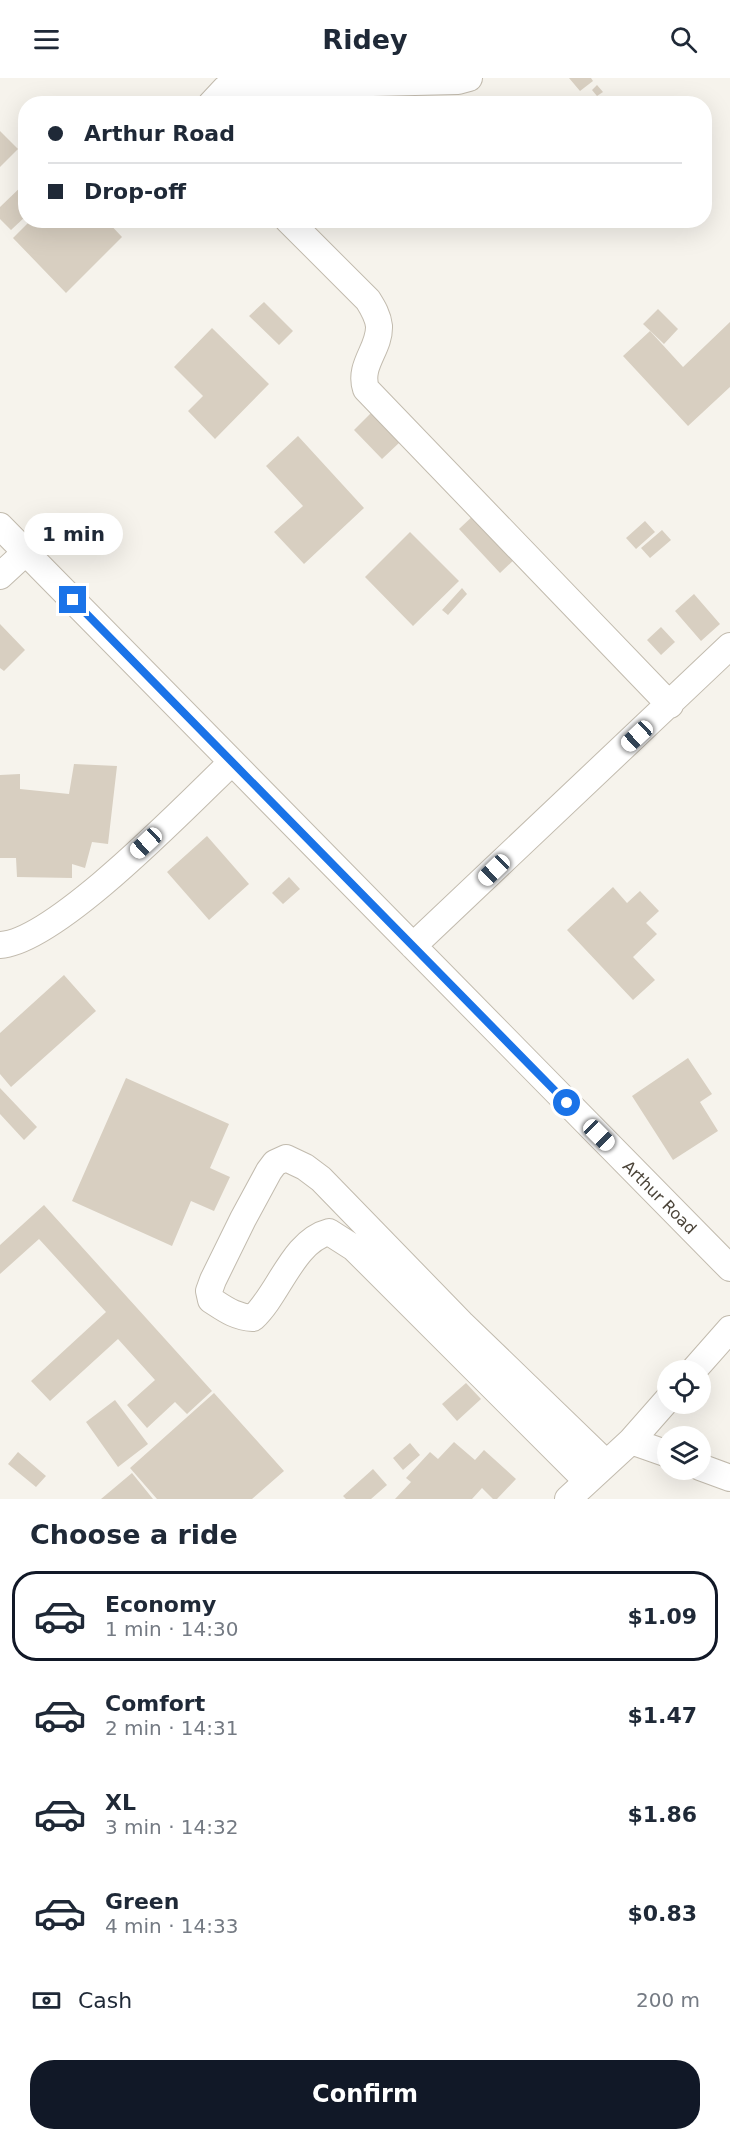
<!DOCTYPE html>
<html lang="en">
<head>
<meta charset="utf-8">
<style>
	body { margin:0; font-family:"DejaVu Sans",sans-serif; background:#f6f6f7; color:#1f2937; height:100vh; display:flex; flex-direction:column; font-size:22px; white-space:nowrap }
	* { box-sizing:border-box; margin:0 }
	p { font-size:20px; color:#747a83 }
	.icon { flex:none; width:33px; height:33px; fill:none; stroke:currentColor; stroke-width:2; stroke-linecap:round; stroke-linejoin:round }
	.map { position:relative; height:1421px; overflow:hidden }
	.side { display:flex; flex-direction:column; background:#fff; flex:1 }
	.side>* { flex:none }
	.hud { position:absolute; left:18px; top:18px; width:694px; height:132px; border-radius:24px; box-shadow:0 6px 24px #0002; display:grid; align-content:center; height:132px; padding:0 30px; background:#fff }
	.tools { position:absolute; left:657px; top:1282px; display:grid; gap:12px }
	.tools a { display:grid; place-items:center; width:54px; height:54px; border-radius:50%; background:#fff; box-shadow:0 6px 24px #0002; font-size:30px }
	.end { position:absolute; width:27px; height:27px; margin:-14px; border:8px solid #1a73e8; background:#fff; box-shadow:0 0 0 3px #fff }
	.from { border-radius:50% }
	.bubble { position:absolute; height:42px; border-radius:21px; background:#fff; box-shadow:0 6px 24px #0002; font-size:20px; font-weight:700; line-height:42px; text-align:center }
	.car { position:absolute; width:18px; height:36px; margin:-18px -9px; border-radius:8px; box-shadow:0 0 4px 2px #0007; background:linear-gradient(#fff 24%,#345 0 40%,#fff 0 76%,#345 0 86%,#fff 0) }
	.hud b { display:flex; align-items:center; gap:21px; height:57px; font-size:22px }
	.hud b+b { border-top:2px solid #e0e1e3 }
	.hud i { width:15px; height:15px; background:#1f2937 }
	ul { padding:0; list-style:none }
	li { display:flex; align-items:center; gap:18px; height:90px; margin:0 12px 9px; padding:0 18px; border:3px solid transparent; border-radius:24px }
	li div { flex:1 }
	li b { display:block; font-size:22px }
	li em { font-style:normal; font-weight:700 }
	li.selected { border-color:#111827 }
	li>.icon { width:54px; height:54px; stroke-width:1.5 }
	h2 { padding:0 30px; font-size:27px; line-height:72px }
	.pay { display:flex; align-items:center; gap:15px; height:66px; padding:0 30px; font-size:22px }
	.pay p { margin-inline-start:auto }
	.button { display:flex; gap:12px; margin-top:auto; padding:12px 30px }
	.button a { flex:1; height:69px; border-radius:24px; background:#111827; color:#fff; font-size:24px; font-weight:700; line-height:69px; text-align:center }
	header { display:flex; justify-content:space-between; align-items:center; height:78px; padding:0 30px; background:#fff; font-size:27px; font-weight:700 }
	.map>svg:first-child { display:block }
</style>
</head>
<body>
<header><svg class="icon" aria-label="menu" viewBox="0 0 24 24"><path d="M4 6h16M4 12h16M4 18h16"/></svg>Ridey<svg class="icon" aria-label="search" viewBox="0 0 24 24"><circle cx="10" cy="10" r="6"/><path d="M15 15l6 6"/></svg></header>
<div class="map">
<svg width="730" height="1421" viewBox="0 0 730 1421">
	<rect width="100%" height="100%" fill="#f6f3ec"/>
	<path fill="#d8cfc1" d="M569 0H591L593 3 580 13Z
		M597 7 603 14 597 18 592 12Z
		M0 53 18 71 0 89Z
		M26 104V138L11 152 0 141V129Z
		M31 142H106L122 159 66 215 13 160Z
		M264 224 293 253 279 267 249 238Z
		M658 231 678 251 664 266 643 246Z
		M730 244V309L688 348 623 278 650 253 683 289Z
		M212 250 269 306 215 361 188 333 203 318 174 289Z
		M371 335 400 364 382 381 354 352Z
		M298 358 364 430 304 486 274 454 303 428 266 388Z
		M476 435 517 479 500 495 459 451Z
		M645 443 655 454 636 471 626 460Z
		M662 452 671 462 650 480 641 470Z
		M410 454 459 503 413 548 365 499Z
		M462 510 467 516 448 537 442 532Z
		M694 516 720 546 701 563 675 533Z
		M0 546 25 572 4 593 0 590Z
		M661 549 675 564 661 577 647 562Z
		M74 686 117 688 108 766 92 764 85 790 72 786V800L17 799 16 780H0V697L20 696V711L69 716Z
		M207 758 249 806 209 842 167 794Z
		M289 799 300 811 283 826 272 815Z
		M613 809 627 825 640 813 659 833 646 845 657 856 633 879 655 902 633 922 567 852Z
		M64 897 96 933 11 1009 0 996V955Z
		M688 980 712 1016 700 1024 718 1053 673 1082 632 1018Z
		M126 1000 229 1046 210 1090 230 1099 214 1133 191 1123 172 1168 72 1123Z
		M0 1010 37 1049 24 1062 0 1036Z
		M44 1127 212 1313 187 1336 175 1324 147 1350 127 1327 155 1302 118 1261 50 1323 31 1303 106 1234 39 1161 0 1196V1167Z
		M466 1305 481 1321 457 1343 442 1326Z
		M214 1315 284 1393 252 1421H157L130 1390Z
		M115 1322 148 1366 118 1389 86 1344Z
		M454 1364 475 1382 484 1372 516 1401 497 1421H493L482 1410 472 1421H395L411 1404 406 1400 430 1374 438 1381Z
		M410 1365 420 1377 403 1392 393 1380Z
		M18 1374 46 1398 36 1409 8 1386Z
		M373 1391 387 1407 371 1421H346L343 1418Z
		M132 1395 153 1421H101Z"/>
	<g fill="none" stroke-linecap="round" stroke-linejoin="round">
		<g stroke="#c2bbae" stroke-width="28">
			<path id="minor" d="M211 26 225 11 238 8 458 3 469 0
				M288 142 368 222C373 230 378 238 379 248 380 271 358 287 366 311L670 627
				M0 448 730 1190
				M0 498 26 474
				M0 867C56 864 188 726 232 684
				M413 868 730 568
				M693 1293 730 1251
				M631 1363 668 1376
				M700 1389 730 1400
				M587 1403 354 1170 329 1154C293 1163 279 1216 253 1240 235 1239 225 1231 211 1222L209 1213 213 1202 243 1141 269 1093 275 1085 286 1080 305 1089 321 1101 461 1245 606 1385
				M568 1421 631 1363 668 1321"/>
		</g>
		<use href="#minor" stroke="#fff" stroke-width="26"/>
	</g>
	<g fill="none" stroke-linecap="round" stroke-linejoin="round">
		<path stroke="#1a73e8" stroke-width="8" d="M73 522 567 1025"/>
	</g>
	<g text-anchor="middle" stroke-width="4.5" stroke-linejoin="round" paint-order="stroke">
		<g font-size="16" fill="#4b4439" stroke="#fff">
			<text transform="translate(660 1119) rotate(45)" y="6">Arthur Road</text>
		</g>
	</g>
</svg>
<div class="tools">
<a><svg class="icon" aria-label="locate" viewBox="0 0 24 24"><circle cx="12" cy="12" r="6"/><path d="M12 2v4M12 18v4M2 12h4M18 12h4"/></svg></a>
<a><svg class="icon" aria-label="layers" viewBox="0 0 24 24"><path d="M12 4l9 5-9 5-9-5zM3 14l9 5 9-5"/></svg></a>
</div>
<i class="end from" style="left:567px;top:1025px"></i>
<i class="end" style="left:73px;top:522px"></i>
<div class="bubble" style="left:24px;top:435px;width:99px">1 min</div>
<i class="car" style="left:637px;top:658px;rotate:227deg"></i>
<i class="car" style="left:146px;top:765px;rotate:227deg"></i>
<i class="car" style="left:494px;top:792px;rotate:226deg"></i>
<i class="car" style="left:599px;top:1057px;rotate:135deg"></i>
<div class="hud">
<b><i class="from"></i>Arthur Road</b>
<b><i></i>Drop-off</b>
</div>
</div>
<section class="side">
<h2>Choose a ride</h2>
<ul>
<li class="selected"><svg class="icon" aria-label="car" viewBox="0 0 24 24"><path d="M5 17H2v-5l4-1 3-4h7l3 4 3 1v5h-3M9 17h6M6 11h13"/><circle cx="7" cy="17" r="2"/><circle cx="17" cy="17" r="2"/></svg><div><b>Economy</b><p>1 min · 14:30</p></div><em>$1.09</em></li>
<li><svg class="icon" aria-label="car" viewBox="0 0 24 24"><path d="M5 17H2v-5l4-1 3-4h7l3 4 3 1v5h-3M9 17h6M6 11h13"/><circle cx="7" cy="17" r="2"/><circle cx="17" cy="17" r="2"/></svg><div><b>Comfort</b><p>2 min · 14:31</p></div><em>$1.47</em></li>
<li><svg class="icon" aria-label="car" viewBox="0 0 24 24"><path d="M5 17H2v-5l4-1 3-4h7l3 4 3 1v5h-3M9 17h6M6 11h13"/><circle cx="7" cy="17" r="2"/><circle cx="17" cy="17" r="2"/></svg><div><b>XL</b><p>3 min · 14:32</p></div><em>$1.86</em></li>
<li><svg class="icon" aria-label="car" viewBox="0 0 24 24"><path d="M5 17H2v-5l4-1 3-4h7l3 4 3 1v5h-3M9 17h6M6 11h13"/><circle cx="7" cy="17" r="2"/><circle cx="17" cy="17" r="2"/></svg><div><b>Green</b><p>4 min · 14:33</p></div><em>$0.83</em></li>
</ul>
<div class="pay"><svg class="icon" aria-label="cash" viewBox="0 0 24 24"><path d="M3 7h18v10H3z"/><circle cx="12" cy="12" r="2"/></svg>Cash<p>200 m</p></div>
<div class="button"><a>Confirm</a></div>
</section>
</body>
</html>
